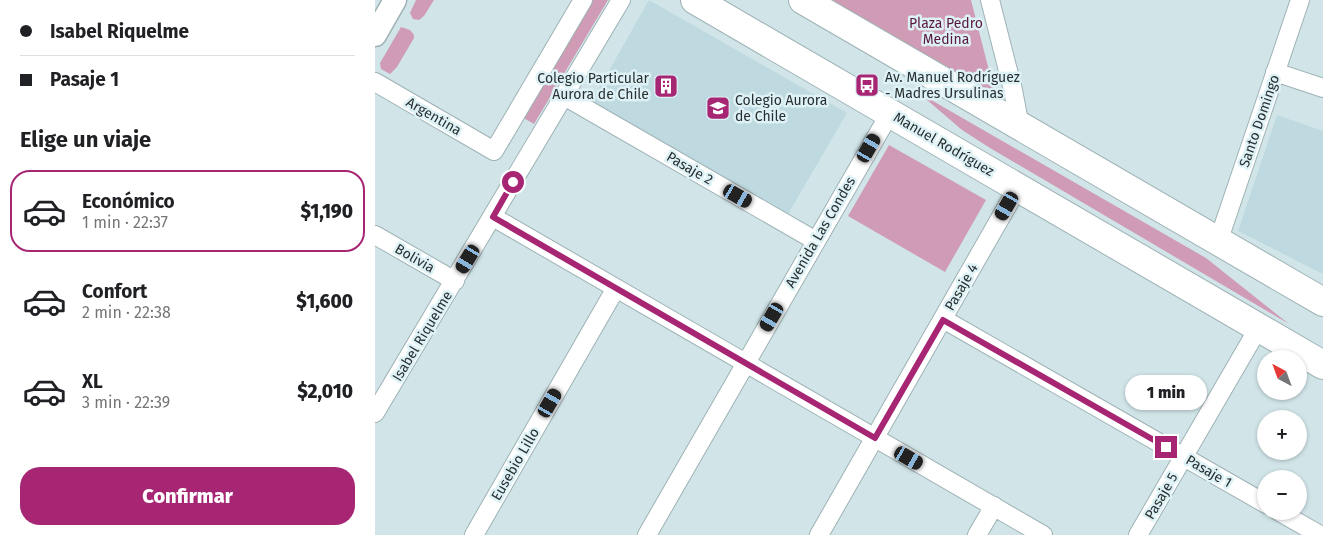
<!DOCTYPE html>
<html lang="es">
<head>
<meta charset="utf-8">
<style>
	body { margin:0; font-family:"Fira Sans",sans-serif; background:#f6f6f6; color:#202124; height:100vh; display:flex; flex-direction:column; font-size:19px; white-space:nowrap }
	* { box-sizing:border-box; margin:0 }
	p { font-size:16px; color:#757577 }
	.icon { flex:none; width:28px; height:28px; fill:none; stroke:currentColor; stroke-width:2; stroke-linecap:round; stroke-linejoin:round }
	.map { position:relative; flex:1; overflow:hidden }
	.side { display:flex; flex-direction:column; background:#fff; width:375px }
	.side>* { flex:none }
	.hud { display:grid; align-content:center; height:110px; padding:0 20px; background:#fff }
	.needle { width:32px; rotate:319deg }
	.fabs { position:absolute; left:882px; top:350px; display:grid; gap:10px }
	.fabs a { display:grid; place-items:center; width:50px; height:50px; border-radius:50%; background:#fff; box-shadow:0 1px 4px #0004; font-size:25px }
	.end { position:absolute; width:22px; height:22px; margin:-11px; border:6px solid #a72674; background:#fff; box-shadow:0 0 0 2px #fff }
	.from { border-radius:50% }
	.bubble { position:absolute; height:35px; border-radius:18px; background:#fff; box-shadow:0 1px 4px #0004; font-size:16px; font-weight:800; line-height:35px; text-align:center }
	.car { position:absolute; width:15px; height:30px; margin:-15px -8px; border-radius:6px; box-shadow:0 0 4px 1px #0007; background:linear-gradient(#222 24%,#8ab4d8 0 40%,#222 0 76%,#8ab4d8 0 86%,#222 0) }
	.hud b { display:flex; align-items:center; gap:18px; height:48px; font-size:19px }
	.hud b+b { border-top:1px solid #e0e0e0 }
	.hud i { width:12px; height:12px; background:#202124 }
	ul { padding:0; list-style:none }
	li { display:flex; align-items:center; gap:15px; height:82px; margin:0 10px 8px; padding:0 10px; border:2px solid transparent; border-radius:20px }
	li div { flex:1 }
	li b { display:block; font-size:19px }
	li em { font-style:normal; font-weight:800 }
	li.selected { border-color:#a72674 }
	li>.icon { width:45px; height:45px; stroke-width:1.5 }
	h2 { padding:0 20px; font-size:22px; line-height:60px }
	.primary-button { display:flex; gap:10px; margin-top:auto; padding:10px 20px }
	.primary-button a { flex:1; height:58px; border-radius:20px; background:#a72674; color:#fff; font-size:20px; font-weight:800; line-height:58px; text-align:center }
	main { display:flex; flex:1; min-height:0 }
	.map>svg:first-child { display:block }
</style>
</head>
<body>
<main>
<section class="side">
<div class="hud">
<b><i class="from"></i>Isabel Riquelme</b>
<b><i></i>Pasaje 1</b>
</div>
<h2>Elige un viaje</h2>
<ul>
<li class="selected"><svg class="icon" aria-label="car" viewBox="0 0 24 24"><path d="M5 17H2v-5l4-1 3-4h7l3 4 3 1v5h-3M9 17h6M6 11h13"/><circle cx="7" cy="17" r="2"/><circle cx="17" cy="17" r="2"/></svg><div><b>Económico</b><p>1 min · 22:37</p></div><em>$1,190</em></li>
<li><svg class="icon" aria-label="car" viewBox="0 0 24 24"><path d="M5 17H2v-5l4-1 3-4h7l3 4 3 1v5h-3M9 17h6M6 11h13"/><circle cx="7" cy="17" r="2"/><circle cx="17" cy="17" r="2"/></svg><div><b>Confort</b><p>2 min · 22:38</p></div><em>$1,600</em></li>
<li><svg class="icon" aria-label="car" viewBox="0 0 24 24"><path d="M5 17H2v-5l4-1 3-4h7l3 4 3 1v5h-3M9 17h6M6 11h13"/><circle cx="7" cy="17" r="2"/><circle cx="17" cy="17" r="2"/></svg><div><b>XL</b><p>3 min · 22:39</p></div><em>$2,010</em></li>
</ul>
<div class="primary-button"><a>Confirmar</a></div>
</section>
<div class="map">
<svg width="948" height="535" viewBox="0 0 948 535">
	<rect width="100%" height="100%" fill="#d1e5e9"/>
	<path fill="#bedae0" d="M274 0 472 113 412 216 215 104Z
		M902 115 948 131V274L863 231Z"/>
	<path fill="#d09cb5" d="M41 0H59L49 16 44 20 38 19 35 13Z
		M214 0H233L159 124 145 116Z
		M452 0H596L620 94Z
		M26 27 35 30 39 35V38L22 67 15 74 6 69 5 63Z
		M544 93 831 258 914 324 615 148 587 130Z
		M514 145 611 200 570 272 473 216Z"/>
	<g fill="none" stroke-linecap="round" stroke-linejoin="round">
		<g stroke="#9eb2b5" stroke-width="20">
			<path id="minor" d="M615 0 638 90 645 127
				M900 72 948 88
				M0 82 119 151 208 0
				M189 96 441 241
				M118 217 668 535
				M0 235 80 281
				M843 242 925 0
				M568 319 891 504
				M0 413 246 0
				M903 511 945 535
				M99 535 241 288
				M272 535 515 113
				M444 535 643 187
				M602 535 619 506
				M763 535 884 327"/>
		</g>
		<g stroke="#9eb2b5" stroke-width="25">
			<path id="tertiary" d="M0 35 20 0"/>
		</g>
		<g stroke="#9eb2b5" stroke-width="30">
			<path id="primary" d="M320 0 948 365
				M428 0 948 302"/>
		</g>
		<use href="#minor" stroke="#fff" stroke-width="18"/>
		<use href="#tertiary" stroke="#fff" stroke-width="22"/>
		<use href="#primary" stroke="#fff" stroke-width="28"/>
	</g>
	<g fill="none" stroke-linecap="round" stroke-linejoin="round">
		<path stroke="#a72674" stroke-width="6" d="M138 182 118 217 500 438 568 320 791 447"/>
	</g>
	<defs>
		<g id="bus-square" transform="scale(1.25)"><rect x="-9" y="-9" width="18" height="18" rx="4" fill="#a72674" stroke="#def2f6"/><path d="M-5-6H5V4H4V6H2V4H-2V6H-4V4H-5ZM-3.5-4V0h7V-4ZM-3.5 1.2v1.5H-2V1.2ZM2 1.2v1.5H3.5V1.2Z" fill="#fff"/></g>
		<g id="building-square" transform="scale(1.25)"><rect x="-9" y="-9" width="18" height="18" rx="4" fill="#a72674" stroke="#def2f6"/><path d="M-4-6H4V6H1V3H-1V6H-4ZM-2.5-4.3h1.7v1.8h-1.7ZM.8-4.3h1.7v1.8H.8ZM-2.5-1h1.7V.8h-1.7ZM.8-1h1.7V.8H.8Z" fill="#fff"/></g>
		<g id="school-square" transform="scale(1.25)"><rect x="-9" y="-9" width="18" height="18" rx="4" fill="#a72674" stroke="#def2f6"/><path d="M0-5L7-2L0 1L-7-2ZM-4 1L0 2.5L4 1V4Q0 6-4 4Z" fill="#fff"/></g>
	</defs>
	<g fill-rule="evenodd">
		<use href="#bus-square" x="492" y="85"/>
		<use href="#building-square" x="291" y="86"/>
		<use href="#school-square" x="343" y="108"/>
	</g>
	<g text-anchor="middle" stroke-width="5" stroke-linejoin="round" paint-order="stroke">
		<g font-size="14" fill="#5a183f" stroke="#def2f6">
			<text x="571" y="28">Plaza Pedro<tspan x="571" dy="16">Medina</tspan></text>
		</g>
		<g font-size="14" fill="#282f31" stroke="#def2f6" text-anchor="start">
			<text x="510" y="82">Av. Manuel Rodríguez<tspan x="510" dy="16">- Madres Ursulinas</tspan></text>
			<text x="274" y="83" text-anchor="end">Colegio Particular<tspan x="274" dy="16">Aurora de Chile</tspan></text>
			<text x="360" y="105">Colegio Aurora<tspan x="360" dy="16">de Chile</tspan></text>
		</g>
		<g font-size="14" fill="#282f31" stroke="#def2f6">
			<text transform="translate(59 116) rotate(30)" y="5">Argentina</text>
			<text transform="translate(884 121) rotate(-71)" y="5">Santo Domingo</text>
			<text transform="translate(569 144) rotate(30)" y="5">Manuel Rodríguez</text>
			<text transform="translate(315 168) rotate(30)" y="5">Pasaje 2</text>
			<text transform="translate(445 232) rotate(-60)" y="5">Avenida Las Condes</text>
			<text transform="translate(40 258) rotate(30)" y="5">Bolivia</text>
			<text transform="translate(586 287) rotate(-60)" y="5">Pasaje 4</text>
			<text transform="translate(47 336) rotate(-59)" y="5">Isabel Riquelme</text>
			<text transform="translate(140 464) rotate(-60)" y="5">Eusebio Lillo</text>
			<text transform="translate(834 471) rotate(30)" y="5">Pasaje 1</text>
			<text transform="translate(786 496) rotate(-60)" y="5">Pasaje 5</text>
		</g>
	</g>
</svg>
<div class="fabs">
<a><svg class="needle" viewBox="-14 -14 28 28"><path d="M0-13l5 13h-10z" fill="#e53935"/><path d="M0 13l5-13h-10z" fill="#757577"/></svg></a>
<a>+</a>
<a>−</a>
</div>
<i class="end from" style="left:138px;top:182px"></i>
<i class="end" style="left:791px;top:447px"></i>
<div class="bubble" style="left:750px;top:375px;width:82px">1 min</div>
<i class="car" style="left:494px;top:148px;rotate:30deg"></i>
<i class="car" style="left:363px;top:196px;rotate:120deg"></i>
<i class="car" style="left:632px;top:206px;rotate:210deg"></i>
<i class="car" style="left:93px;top:259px;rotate:211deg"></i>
<i class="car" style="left:397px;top:317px;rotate:210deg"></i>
<i class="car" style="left:175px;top:403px;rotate:30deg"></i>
<i class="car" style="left:534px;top:458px;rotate:120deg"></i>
</div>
</main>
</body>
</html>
